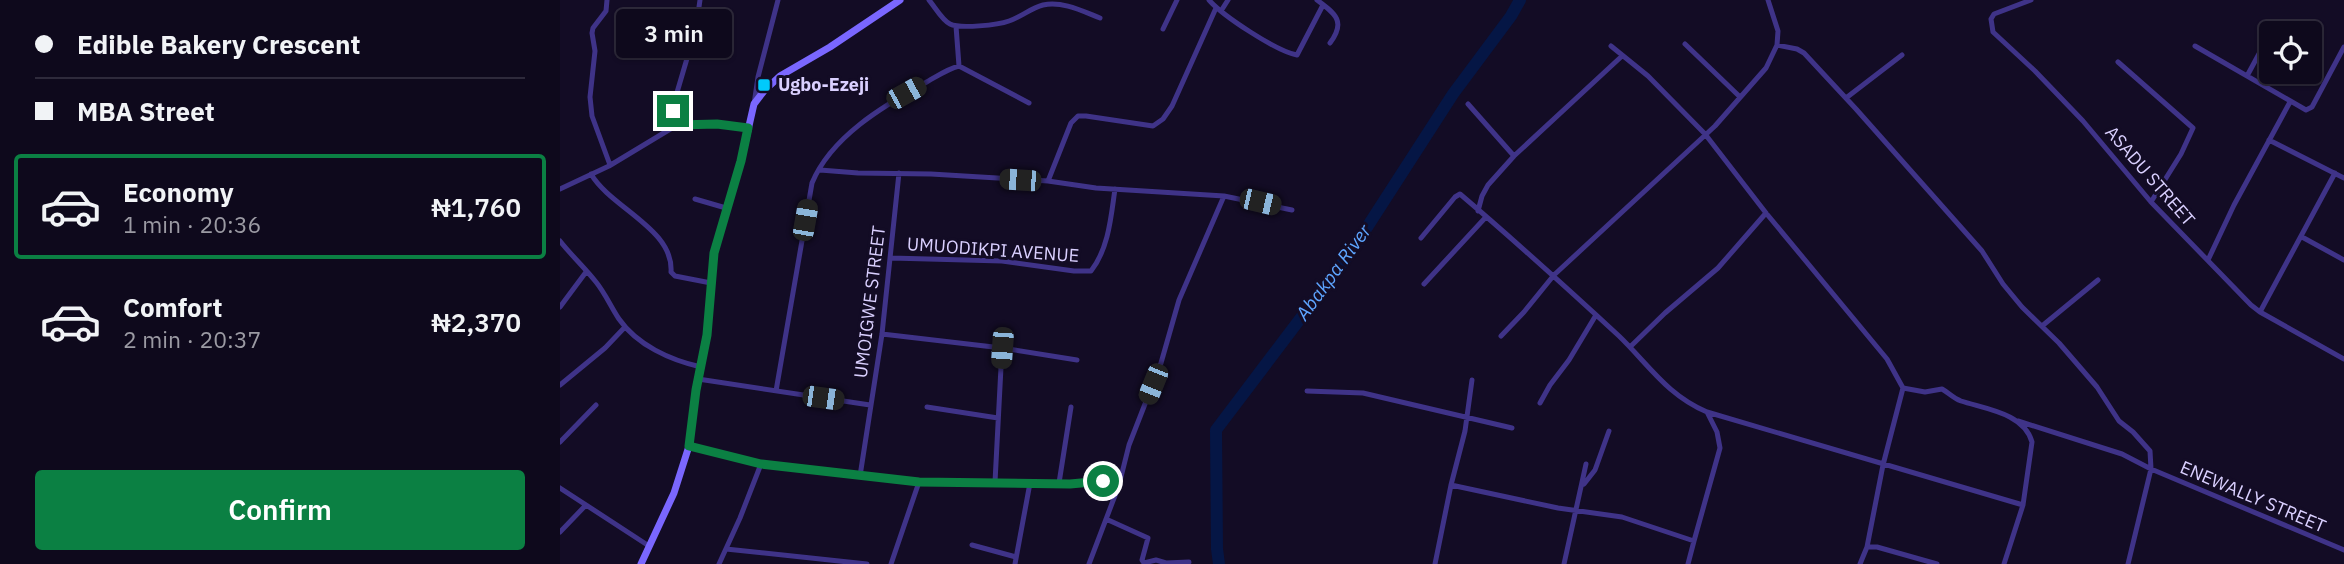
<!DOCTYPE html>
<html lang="en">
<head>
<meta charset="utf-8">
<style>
	body { margin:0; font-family:"IBM Plex Sans",sans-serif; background:#171225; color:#f1f3f6; height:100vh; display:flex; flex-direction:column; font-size:26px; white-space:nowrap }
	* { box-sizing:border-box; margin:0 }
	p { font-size:23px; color:#9b9aa3 }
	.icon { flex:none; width:38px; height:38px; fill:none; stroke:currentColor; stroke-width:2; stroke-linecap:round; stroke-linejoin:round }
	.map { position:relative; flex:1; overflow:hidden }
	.drawer { display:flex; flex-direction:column; background:#0e091c; width:560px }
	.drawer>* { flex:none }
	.banner { display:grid; align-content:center; height:154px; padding:0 35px; background:#0e091c }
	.tools { position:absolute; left:1699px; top:21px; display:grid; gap:14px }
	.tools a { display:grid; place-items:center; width:63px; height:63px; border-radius:7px; background:#0e091c; box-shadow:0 2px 5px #0004,0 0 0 2px #2e2a3b; font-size:35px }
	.end { position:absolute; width:32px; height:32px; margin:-16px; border:9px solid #0b8043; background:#fff; box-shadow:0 0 0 4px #fff }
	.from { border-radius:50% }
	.bubble { position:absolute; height:49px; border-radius:7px; background:#0e091c; box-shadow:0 2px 5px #0004,0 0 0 2px #2e2a3b; font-size:23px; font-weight:600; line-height:49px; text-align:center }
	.car { position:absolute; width:21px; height:42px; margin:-21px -10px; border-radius:9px; box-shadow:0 0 5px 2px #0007; background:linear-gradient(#222 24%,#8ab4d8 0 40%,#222 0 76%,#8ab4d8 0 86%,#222 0) }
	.banner b { display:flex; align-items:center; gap:24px; height:66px; font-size:26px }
	.banner b+b { border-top:2px solid #2e2a3b }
	.banner i { width:18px; height:18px; background:#f1f3f6 }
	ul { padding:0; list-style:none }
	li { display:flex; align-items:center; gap:21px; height:105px; margin:0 14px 10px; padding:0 21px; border:4px solid transparent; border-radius:7px }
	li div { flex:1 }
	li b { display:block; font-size:26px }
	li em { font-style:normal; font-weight:600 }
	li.active { border-color:#0b8043 }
	li>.icon { width:63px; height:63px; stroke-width:1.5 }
	.primary-button { display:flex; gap:14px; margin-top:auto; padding:14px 35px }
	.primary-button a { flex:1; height:80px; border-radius:7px; background:#0b8043; color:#fff; font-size:28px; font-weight:600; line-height:80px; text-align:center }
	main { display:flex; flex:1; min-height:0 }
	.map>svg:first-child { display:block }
</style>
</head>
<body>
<main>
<section class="drawer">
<div class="banner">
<b><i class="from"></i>Edible Bakery Crescent</b>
<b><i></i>MBA Street</b>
</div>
<ul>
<li class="active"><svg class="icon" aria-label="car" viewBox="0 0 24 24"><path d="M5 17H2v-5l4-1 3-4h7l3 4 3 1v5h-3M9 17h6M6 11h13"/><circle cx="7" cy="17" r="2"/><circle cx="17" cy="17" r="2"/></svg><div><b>Economy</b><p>1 min · 20:36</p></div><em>₦1,760</em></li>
<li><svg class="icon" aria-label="car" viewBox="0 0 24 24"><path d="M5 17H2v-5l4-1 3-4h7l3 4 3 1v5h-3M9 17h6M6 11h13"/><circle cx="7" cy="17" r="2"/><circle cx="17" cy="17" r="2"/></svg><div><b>Comfort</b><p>2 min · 20:37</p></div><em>₦2,370</em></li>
</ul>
<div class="primary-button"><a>Confirm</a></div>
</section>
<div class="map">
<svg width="1784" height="564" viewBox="0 0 1784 564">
	<rect width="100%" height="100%" fill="#130c25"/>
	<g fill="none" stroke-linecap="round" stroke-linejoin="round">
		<path stroke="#051645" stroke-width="12" d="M659 564 657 549 656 430 793 249 893 94 951 16 960 0"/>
		<path stroke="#3f3388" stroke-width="5" d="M47 0 46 11 33 28 32 33 35 51 30 97 32 116 50 165
			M140 0 136 28 113 106 117 125 157 124 188 128
			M369 0C375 7 382 20 390 24 400 29 438 25 449 21 461 17 471 8 483 5 503 1 522 11 540 18
			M649 0C663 16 716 51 737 55L763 5
			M757 0C776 14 786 22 770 43
			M1471 0 1434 14 1431 19 1433 32 1475 71 1523 121 1591 202 1691 305 1700 312 1784 359
			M661 11 668 0
			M396 26 399 66
			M603 29 617 0
			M1125 44 1179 96
			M1217 45 1237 49 1244 53 1296 109 1422 251 1443 284 1462 307 1499 343 1537 387 1559 421 1573 432 1590 451 1591 469 1568 564
			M1051 46 1088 76 1145 134 1206 213 1327 359 1343 388 1323 465 1307 547 1300 564
			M1635 46 1746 110 1752 107 1784 47
			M1558 62 1633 128 1621 154 1591 202
			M1687 76 1713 28
			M1286 98 1342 55
			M194 104 198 77 218 0
			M908 104 954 156
			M1709 140 1784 178
			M260 170 298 173 371 174 488 181 536 188 664 196 732 210
			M31 174C51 208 114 229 111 272L115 276 151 283
			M488 181 511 123 518 116H526L593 126 603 119 612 106 656 8
			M0 189 49 166 117 125
			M135 199 166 208
			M918 211 922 196 928 185 954 156 1062 56
			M1742 237 1784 260
			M861 238 895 197 900 194C954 240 1007 288 1059 336 1089 365 1107 395 1147 412L1463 505
			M0 241C11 255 25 268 36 282 45 293 51 307 59 319 77 345 110 360 141 367
			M331 258 442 261 514 271H531C549 248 551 216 555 189
			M1648 260 1674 205 1730 102
			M864 284 925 218
			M0 307 26 272
			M1700 312 1775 173
			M1482 326 1538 280
			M322 334 442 348 517 360
			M941 336 964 312 994 275 1155 126 1206 68 1217 45 1218 31 1208 0
			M1070 347 1105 313 1158 268 1206 213
			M138 379 310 405
			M912 380 905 431 891 485 998 508 1062 517 1134 541 1128 564
			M0 385 45 348 65 327
			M1343 388 1365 392 1382 389C1389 393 1393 398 1401 401 1425 409 1464 413 1472 442L1463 505 1444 564
			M216 391 252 183C271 137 323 106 365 83 376 77 387 69 399 66L469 103
			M747 391 803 393 952 428
			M980 403 990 385 1009 360 1036 315
			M367 407 438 418
			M1458 421 1562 454 1591 469 1784 550
			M0 442 36 405
			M129 446 201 464 359 482 510 484 543 481 559 485
			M300 476 322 334 339 173
			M435 482 442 348
			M499 483 511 407
			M1024 484 1035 470 1049 431
			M0 488 89 546
			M546 519 588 538 582 560 584 563 596 560 606 563 629 562
			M0 532 25 506
			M1134 541 1160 448 1157 432 1147 412
			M412 545 456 557
			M1307 547H1317L1377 564
			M166 549 307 564
			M159 564 180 518 201 464
			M331 564 359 482
			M455 564 470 483
			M529 564 559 485 569 445 601 363 619 300 664 196
			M875 564 891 485
			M1004 564 1026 464"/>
		<path stroke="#7a67ff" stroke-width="7" d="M81 564 114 493 129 446 136 390 147 335 154 253 181 161 194 104 204 91 220 76 270 47 340 0"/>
	</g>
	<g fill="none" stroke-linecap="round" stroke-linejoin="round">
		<path stroke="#0b8043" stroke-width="9" d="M113 111 117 125 157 124 188 128 181 161 154 253 147 335 136 390 129 446 201 464 359 482 510 484 543 481"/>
	</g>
	<rect fill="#00cafb" stroke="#130c25" stroke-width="2.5" x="197" y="78" width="14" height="14" rx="3.5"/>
	<g text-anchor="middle" stroke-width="6" stroke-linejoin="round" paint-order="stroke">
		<g font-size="18" font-weight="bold" fill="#dad0ff" stroke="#130c25" text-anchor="start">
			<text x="218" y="91">Ugbo-Ezeji</text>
		</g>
		<g font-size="18" fill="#dad0ff" stroke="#130c25">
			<text transform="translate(1590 176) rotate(49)" y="6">ASADU STREET</text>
			<text transform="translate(433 250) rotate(4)" y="6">UMUODIKPI AVENUE</text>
			<text transform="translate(310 302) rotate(-83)" y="6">UMOIGWE STREET</text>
			<text transform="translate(1693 497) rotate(23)" y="6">ENEWALLY STREET</text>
		</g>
		<g font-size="19" font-style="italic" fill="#5ea5ff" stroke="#130c25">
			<text transform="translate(773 272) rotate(-54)" y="7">Abakpa River</text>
		</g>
	</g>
</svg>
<div class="tools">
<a><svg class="icon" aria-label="locate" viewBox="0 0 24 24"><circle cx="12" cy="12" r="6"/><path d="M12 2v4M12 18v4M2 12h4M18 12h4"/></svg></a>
</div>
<i class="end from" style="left:543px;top:481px"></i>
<i class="end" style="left:113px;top:111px"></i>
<div class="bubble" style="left:56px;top:9px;width:116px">3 min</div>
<i class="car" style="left:346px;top:93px;rotate:61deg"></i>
<i class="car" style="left:460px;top:180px;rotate:274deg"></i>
<i class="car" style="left:700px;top:202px;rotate:103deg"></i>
<i class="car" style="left:245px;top:220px;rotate:10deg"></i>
<i class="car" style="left:442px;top:348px;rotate:184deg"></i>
<i class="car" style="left:593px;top:384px;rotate:202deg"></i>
<i class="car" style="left:263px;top:398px;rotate:98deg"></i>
</div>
</main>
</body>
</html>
